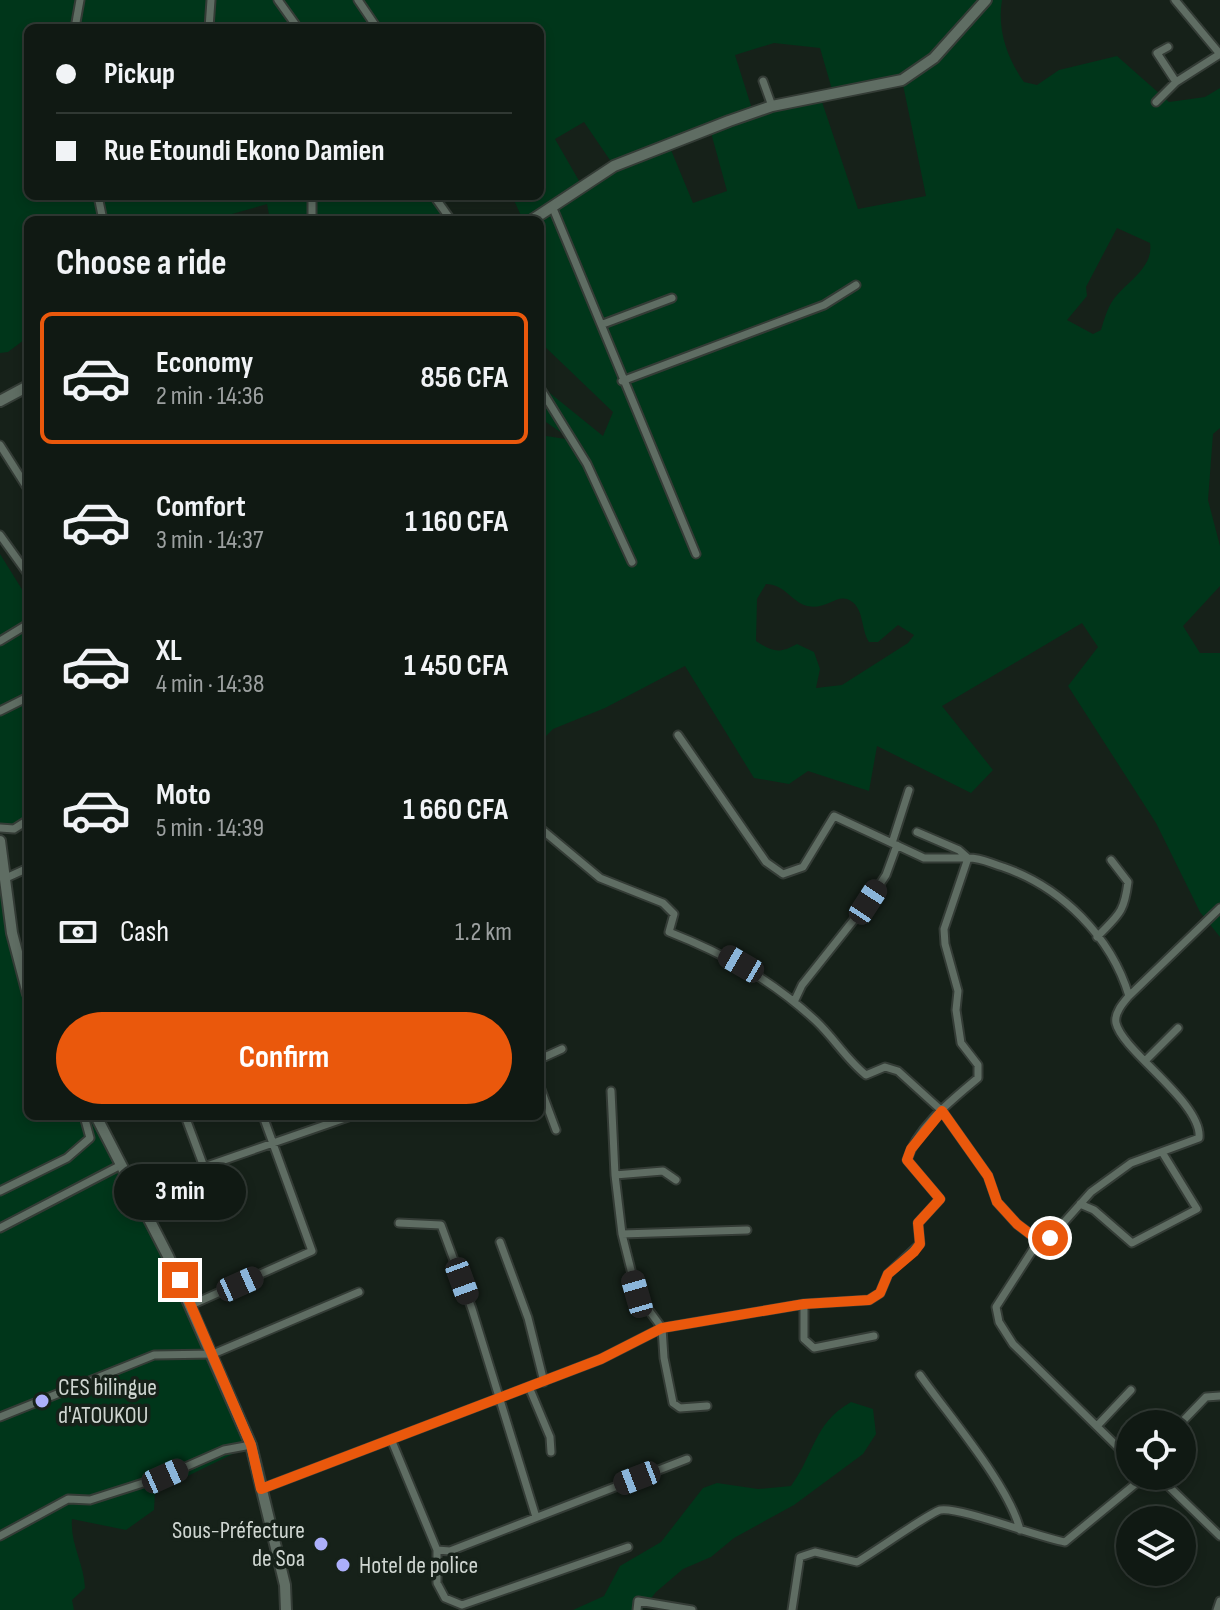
<!DOCTYPE html>
<html lang="en">
<head>
<meta charset="utf-8">
<style>
	body { margin:0; font-family:"Sofia Sans Condensed",sans-serif; background:#1e2621; color:#f1f3f6; height:100vh; display:flex; flex-direction:column; font-size:30px; white-space:nowrap }
	* { box-sizing:border-box; margin:0 }
	p { font-size:26px; color:#9ca0a0 }
	.icon { flex:none; width:44px; height:44px; fill:none; stroke:currentColor; stroke-width:2; stroke-linecap:round; stroke-linejoin:round }
	.map { position:relative; flex:1; overflow:hidden }
	.drawer { position:absolute; left:24px; top:216px; width:520px; height:904px; display:flex; flex-direction:column; background:#101913; border-radius:12px; box-shadow:0 4px 12px #0003,0 0 0 2px #303833 }
	.drawer>* { flex:none }
	.guide { position:absolute; left:24px; top:24px; width:520px; height:176px; border-radius:12px; box-shadow:0 4px 12px #0003,0 0 0 2px #303833; display:grid; align-content:center; height:176px; padding:0 32px; background:#101913 }
	.fabs { position:absolute; left:1116px; top:1410px; display:grid; gap:16px }
	.fabs a { display:grid; place-items:center; width:80px; height:80px; border-radius:50%; background:#101913; box-shadow:0 4px 12px #0003,0 0 0 2px #303833; font-size:40px }
	.end { position:absolute; width:36px; height:36px; margin:-18px; border:10px solid #ea580c; background:#fff; box-shadow:0 0 0 4px #fff }
	.from { border-radius:50% }
	.bubble { position:absolute; height:56px; border-radius:28px; background:#101913; box-shadow:0 4px 12px #0003,0 0 0 2px #303833; font-size:26px; font-weight:700; line-height:56px; text-align:center }
	.car { position:absolute; width:24px; height:48px; margin:-24px -12px; border-radius:10px; box-shadow:0 0 6px 2px #0007; background:linear-gradient(#222 24%,#8ab4d8 0 40%,#222 0 76%,#8ab4d8 0 86%,#222 0) }
	.guide b { display:flex; align-items:center; gap:28px; height:76px; font-size:30px }
	.guide b+b { border-top:2px solid #303833 }
	.guide i { width:20px; height:20px; background:#f1f3f6 }
	ul { padding:0; list-style:none }
	li { display:flex; align-items:center; gap:24px; height:132px; margin:0 16px 12px; padding:0 16px; border:4px solid transparent; border-radius:12px }
	li div { flex:1 }
	li b { display:block; font-size:30px }
	li em { font-style:normal; font-weight:700 }
	li.active { border-color:#ea580c }
	li>.icon { width:72px; height:72px; stroke-width:1.5 }
	h2 { padding:0 32px; font-size:36px; line-height:96px }
	.pay { display:flex; align-items:center; gap:20px; height:88px; padding:0 32px; font-size:30px }
	.pay p { margin-inline-start:auto }
	.primary-button { display:flex; gap:16px; margin-top:auto; padding:16px 32px }
	.primary-button a { flex:1; height:92px; border-radius:48px; background:#ea580c; color:#fff; font-size:32px; font-weight:700; line-height:92px; text-align:center }
	.map>svg:first-child { display:block }
</style>
</head>
<body>
<div class="map">
<svg width="1220" height="1610" viewBox="0 0 1220 1610">
	<rect width="100%" height="100%" fill="#162119"/>
	<path fill="#00361a" fill-rule="evenodd" d="M0 0H1002C997 29 1007 58 1024 82L1037 85 1059 70 1117 56 1169 102 1205 97 1220 88V428L1213 434 1208 500 1220 546V586L1183 626 1200 653H1220V937L1200 912 1156 823 1068 686 1098 647 1082 623 942 706 993 770 971 793 877 746 869 791 808 771 789 784 754 778 685 666 605 708 553 729 540 742V435L572 440 540 418V385L603 436 613 412 540 342V220H523L512 196H540V28H28V196H442L454 220H270L267 204 211 220H28V337L8 352 0 353ZM774 43 820 48 833 93 902 80 926 196 858 209 820 96 753 112 735 55ZM584 122 614 166 582 186 555 139ZM710 129 727 191 693 203 669 145ZM1117 228 1150 243C1154 268 1126 282 1113 300 1107 309 1104 320 1101 330L1093 334 1067 320 1087 296 1086 287ZM766 584C783 584 790 599 804 605 823 612 835 595 847 599 865 606 860 628 869 642H878L898 625 914 635 908 643 842 685 816 688 820 669 814 652 797 644C779 654 773 652 756 641L757 599Z
		M0 554 28 599V829L0 828Z
		M0 837 18 955 28 941V1116H96L251 1445 155 1492 154 1510 126 1530 72 1519C70 1544 84 1563 85 1588L72 1600 74 1610H0Z
		M851 1402 873 1409 876 1434 863 1454 794 1505 734 1538 711 1557 683 1569 656 1592 642 1610H573L604 1596 620 1566 661 1542 703 1488 717 1483 758 1489 791 1486C815 1453 813 1424 851 1402Z"/>
	<g fill="none" stroke-linecap="round" stroke-linejoin="round">
		<g stroke="#343c36" stroke-width="11">
			<path id="street" d="M278 0 298 28
				M358 0 377 28
				M1175 0 1220 54
				M75 28 80 0
				M209 28 211 0
				M1168 47 1157 53 1176 82
				M763 81 772 106
				M1156 102 1176 82 1220 54
				M98 196 103 220
				M312 196V220
				M434 196 451 220
				M552 206 696 554
				M603 324 672 298
				M622 381 824 305 856 285
				M540 388 587 464 632 562
				M0 445 28 489
				M0 535 28 574
				M0 641 28 624
				M0 711 28 697
				M678 735 766 862 783 874 803 867 834 816 924 858H968
				M0 828 14 829 28 820
				M540 828 600 878 663 903 674 914 669 932C725 954 772 980 816 1021 834 1038 847 1060 866 1075L885 1067 898 1071 942 1111 988 1176 997 1202 1017 1224 1042 1243
				M917 832 959 850 968 858
				M892 843 909 790
				M6 878 28 868
				M1097 937C1118 915 1124 914 1128 882L1111 860
				M794 1002 802 985 868 902 886 875 897 845
				M540 1059 562 1049
				M1147 1059 1178 1028
				M540 1087 556 1130
				M611 1091 615 1175 622 1234 637 1294 662 1328 664 1358 673 1403 680 1408 707 1406
				M185 1116 204 1167
				M615 1175 663 1171 676 1180
				M0 1191 67 1158 90 1138 84 1116
				M138 1201 204 1167 351 1116
				M1080 1204 1094 1210 1132 1243 1197 1209 1162 1152
				M399 1223 441 1225 472 1309 536 1517
				M0 1228 121 1165
				M622 1234 747 1230
				M500 1242 528 1318 544 1382
				M804 1304V1339L814 1348 874 1336
				M191 1305 312 1251 263 1116
				M920 1375C948 1415 1009 1485 1020 1530
				M529 1387 550 1437 551 1452
				M0 1417 154 1355 213 1354 359 1292
				M1180 1424 1206 1397 1220 1396
				M1097 1426 1131 1390
				M391 1439 437 1550V1583L445 1598 462 1605 628 1547
				M1130 1459 1013 1344 999 1322 996 1307 1034 1248 1050 1238 1091 1192 1131 1163 1199 1138C1203 1103 1122 1051 1116 1023 1114 1013 1123 1003 1129 996L1220 908
				M1158 1476 1220 1536
				M261 1489 601 1359 662 1328 804 1304 869 1300 880 1293 888 1274 920 1244 918 1223 940 1199 907 1160C917 1127 952 1100 978 1078V1065L961 1043 956 1010 958 991 945 944 944 929 968 858C983 858 989 863 1003 867 1061 887 1111 936 1129 996
				M0 1536 68 1499 90 1500 165 1476 224 1450 251 1445
				M437 1550 450 1551 687 1459
				M637 1610 638 1601 692 1610
				M792 1610 800 1557 815 1552 857 1562C873 1553 929 1513 940 1510 958 1506 1040 1538 1065 1542L1145 1476
				M1217 1610 1220 1601"/>
		</g>
		<g stroke="#343c36" stroke-width="14">
			<path id="secondary" d="M532 220 614 166 729 121 772 106 902 80 934 58 986 0
				M0 401 28 386
				M0 841 12 933 28 994
				M96 1116 168 1256 251 1445 285 1585 286 1610"/>
		</g>
		<use href="#street" stroke="#5f6d63" stroke-width="7"/>
		<use href="#secondary" stroke="#5f6d63" stroke-width="10"/>
	</g>
	<g fill="none" stroke-linecap="round" stroke-linejoin="round">
		<path stroke="#ea580c" stroke-width="10" d="M180 1280 251 1445 261 1489 601 1359 662 1328 804 1304 869 1300 880 1293 888 1274 914 1252 920 1244 918 1223 940 1199 907 1160 911 1149 942 1111 988 1176 997 1202 1017 1224 1042 1243 1050 1238"/>
	</g>
	<g fill="#acaffb" stroke="#162119" stroke-width="3">
		<circle cx="42" cy="1401" r="8"/>
		<circle cx="321" cy="1544" r="8"/>
		<circle cx="343" cy="1565" r="8"/>
	</g>
	<g text-anchor="middle" stroke-width="7" stroke-linejoin="round" paint-order="stroke">
		<g font-size="24" fill="#cfd6d1" stroke="#162119" text-anchor="start">
			<text x="58" y="1395">CES bilingue<tspan x="58" dy="28">d'ATOUKOU</tspan></text>
			<text x="305" y="1538" text-anchor="end">Sous-Préfecture<tspan x="305" dy="28">de Soa</tspan></text>
			<text x="359" y="1573">Hotel de police</text>
		</g>
	</g>
</svg>
<div class="fabs">
<a><svg class="icon" aria-label="locate" viewBox="0 0 24 24"><circle cx="12" cy="12" r="6"/><path d="M12 2v4M12 18v4M2 12h4M18 12h4"/></svg></a>
<a><svg class="icon" aria-label="layers" viewBox="0 0 24 24"><path d="M12 4l9 5-9 5-9-5zM3 14l9 5 9-5"/></svg></a>
</div>
<i class="end from" style="left:1050px;top:1238px"></i>
<i class="end" style="left:180px;top:1280px"></i>
<div class="bubble" style="left:114px;top:1164px;width:132px">3 min</div>
<i class="car" style="left:868px;top:902px;rotate:33deg"></i>
<i class="car" style="left:741px;top:964px;rotate:300deg"></i>
<i class="car" style="left:462px;top:1281px;rotate:160deg"></i>
<i class="car" style="left:240px;top:1284px;rotate:66deg"></i>
<i class="car" style="left:637px;top:1294px;rotate:344deg"></i>
<i class="car" style="left:165px;top:1476px;rotate:66deg"></i>
<i class="car" style="left:637px;top:1478px;rotate:249deg"></i>
<div class="guide">
<b><i class="from"></i>Pickup</b>
<b><i></i>Rue Etoundi Ekono Damien</b>
</div>
<section class="drawer">
<h2>Choose a ride</h2>
<ul>
<li class="active"><svg class="icon" aria-label="car" viewBox="0 0 24 24"><path d="M5 17H2v-5l4-1 3-4h7l3 4 3 1v5h-3M9 17h6M6 11h13"/><circle cx="7" cy="17" r="2"/><circle cx="17" cy="17" r="2"/></svg><div><b>Economy</b><p>2 min · 14:36</p></div><em>856 CFA</em></li>
<li><svg class="icon" aria-label="car" viewBox="0 0 24 24"><path d="M5 17H2v-5l4-1 3-4h7l3 4 3 1v5h-3M9 17h6M6 11h13"/><circle cx="7" cy="17" r="2"/><circle cx="17" cy="17" r="2"/></svg><div><b>Comfort</b><p>3 min · 14:37</p></div><em>1 160 CFA</em></li>
<li><svg class="icon" aria-label="car" viewBox="0 0 24 24"><path d="M5 17H2v-5l4-1 3-4h7l3 4 3 1v5h-3M9 17h6M6 11h13"/><circle cx="7" cy="17" r="2"/><circle cx="17" cy="17" r="2"/></svg><div><b>XL</b><p>4 min · 14:38</p></div><em>1 450 CFA</em></li>
<li><svg class="icon" aria-label="car" viewBox="0 0 24 24"><path d="M5 17H2v-5l4-1 3-4h7l3 4 3 1v5h-3M9 17h6M6 11h13"/><circle cx="7" cy="17" r="2"/><circle cx="17" cy="17" r="2"/></svg><div><b>Moto</b><p>5 min · 14:39</p></div><em>1 660 CFA</em></li>
</ul>
<div class="pay"><svg class="icon" aria-label="cash" viewBox="0 0 24 24"><path d="M3 7h18v10H3z"/><circle cx="12" cy="12" r="2"/></svg>Cash<p>1.2 km</p></div>
<div class="primary-button"><a>Confirm</a></div>
</section>
</div>
</body>
</html>
